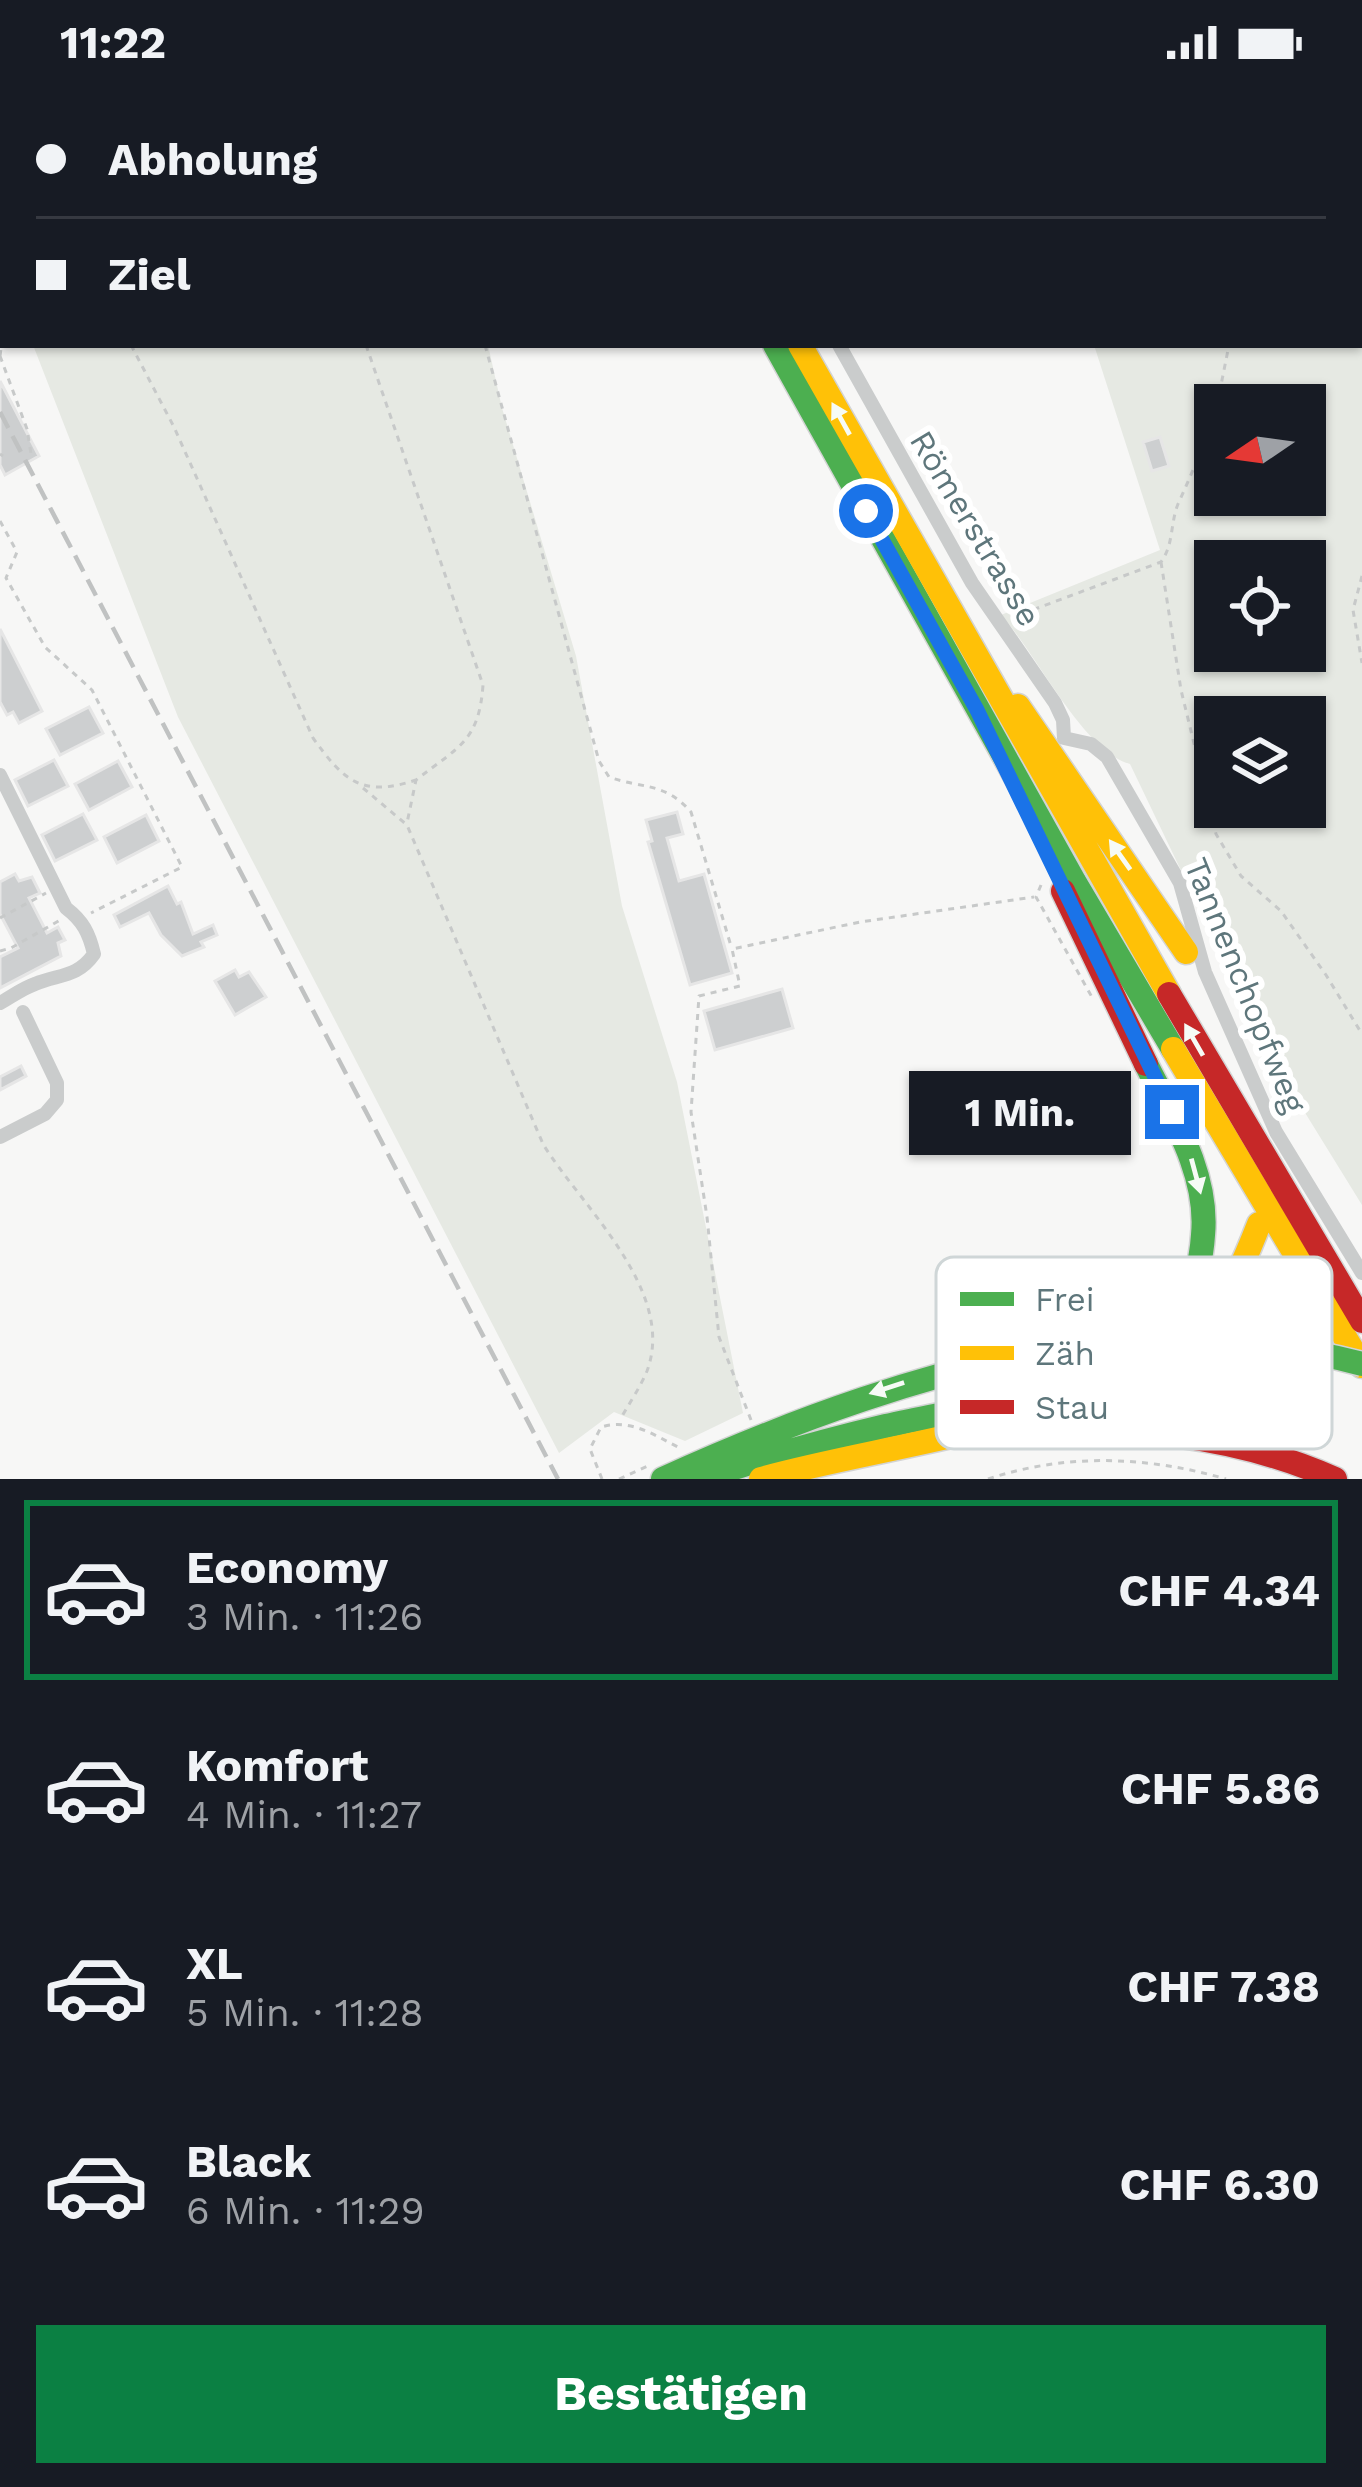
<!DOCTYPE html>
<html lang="de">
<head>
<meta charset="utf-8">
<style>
	body { margin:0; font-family:"Work Sans",sans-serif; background:#20242c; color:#f1f3f6; height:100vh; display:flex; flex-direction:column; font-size:45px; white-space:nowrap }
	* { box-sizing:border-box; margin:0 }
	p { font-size:39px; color:#9ea1a6 }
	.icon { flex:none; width:66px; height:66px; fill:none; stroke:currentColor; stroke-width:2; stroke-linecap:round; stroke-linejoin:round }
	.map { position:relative; height:1395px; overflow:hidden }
	.details { display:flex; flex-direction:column; background:#171b24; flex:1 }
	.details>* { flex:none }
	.top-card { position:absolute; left:0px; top:0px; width:1362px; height:264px; box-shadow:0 3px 9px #0004; display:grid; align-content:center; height:264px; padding:0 36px; background:#171b24 }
	.needle { width:78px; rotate:257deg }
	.tools { position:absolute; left:1194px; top:300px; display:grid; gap:24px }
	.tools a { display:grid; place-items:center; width:132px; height:132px; border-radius:0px; background:#171b24; box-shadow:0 3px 9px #0004; font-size:60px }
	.end { position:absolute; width:54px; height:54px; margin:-27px; border:15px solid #1a73e8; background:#fff; box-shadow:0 0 0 6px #fff }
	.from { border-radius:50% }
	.bubble { position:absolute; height:84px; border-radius:0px; background:#171b24; box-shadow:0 3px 9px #0004; font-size:39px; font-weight:700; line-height:84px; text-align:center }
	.top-card b { display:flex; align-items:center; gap:42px; height:114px; font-size:45px }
	.top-card b+b { border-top:3px solid #363941 }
	.top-card i { width:30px; height:30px; background:#f1f3f6 }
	ul { padding:21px 0 0; list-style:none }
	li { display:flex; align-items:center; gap:36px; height:180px; margin:0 24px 18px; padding:0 12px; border:6px solid transparent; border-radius:0px }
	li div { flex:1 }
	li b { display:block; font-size:45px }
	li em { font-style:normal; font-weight:700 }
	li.active { border-color:#0b8043 }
	li>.icon { width:108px; height:108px; stroke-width:1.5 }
	.primary-button { display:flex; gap:24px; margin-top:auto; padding:24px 36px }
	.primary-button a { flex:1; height:138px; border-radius:0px; background:#0b8043; color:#fff; font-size:48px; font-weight:700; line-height:138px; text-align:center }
	.status { display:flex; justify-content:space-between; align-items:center; height:84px; padding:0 60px; background:#171b24; direction:ltr }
	.status svg { height:33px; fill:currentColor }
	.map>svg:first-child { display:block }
</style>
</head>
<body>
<div class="status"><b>11:22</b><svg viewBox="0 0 49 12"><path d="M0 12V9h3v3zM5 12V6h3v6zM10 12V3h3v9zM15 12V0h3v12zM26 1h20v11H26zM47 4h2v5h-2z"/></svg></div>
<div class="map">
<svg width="1362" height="1395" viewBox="0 0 1362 1395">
	<rect width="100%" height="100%" fill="#f7f7f6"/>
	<path fill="#e6e9e3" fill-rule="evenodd" d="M0 0H426L428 3H3V213Z
		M1009 0H1362V1121L1270 972 1130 680C1083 667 1037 570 1001 531L1160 466 1094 261H1359V3ZM1215 321H1305V411H1215ZM1215 477H1305V567H1215ZM1215 633H1305V723H1215Z
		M33 261H488L502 324 576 572 622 822 677 998 743 1329 685 1357 614 1328 559 1369 178 633Z"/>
	<path fill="#cdcfd0" stroke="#e6e6e6" stroke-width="3" d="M0 297 39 372 5 391 0 381Z
		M1160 353 1169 382 1152 387 1143 358Z
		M0 545 42 627 19 639 13 628 7 631 0 618Z
		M89 623 103 649 60 671 46 645Z
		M54 676 68 702 28 722 15 696Z
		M118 677 132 703 89 726 75 700Z
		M677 728 683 750 667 754 679 797 704 790 732 889 690 901 648 758 652 757 646 736Z
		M83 730 97 756 55 777 42 751Z
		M146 731 159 757 117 779 104 753Z
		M15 790 19 797 32 793 40 809 29 814 47 849 58 843 65 856 58 859 61 872 0 904V873L18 864 0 830V798Z
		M168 802 177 820 181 818 193 850 213 841 217 851 201 858 204 863 182 872 161 851 149 829 120 843 114 831Z
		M235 886 239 893 249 888 266 913 235 931 215 897Z
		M782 905 793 944 715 966 704 927Z
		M21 982 26 992 0 1006V993Z"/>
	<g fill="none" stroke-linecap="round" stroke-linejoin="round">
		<g stroke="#d3d4d4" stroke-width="27">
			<path id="fast" d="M634 0 635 3
				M775 261 1074 797 1173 965
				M663 1395C795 1335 928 1287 1072 1261
				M701 1395C762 1374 823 1357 886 1342 972 1322 1102 1309 1167 1242 1190 1218 1201 1184 1203 1151 1209 1090 1172 1032 1146 980"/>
		</g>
		<g stroke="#d3d4d4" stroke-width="27">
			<path id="slow" d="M659 0 660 3
				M800 261 1169 910
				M1018 622 1186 868
				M1173 965 1362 1282
				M761 1395C879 1361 1111 1337 1195 1251 1227 1219 1243 1181 1259 1140"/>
		</g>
		<g stroke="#d3d4d4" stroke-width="27">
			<path id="jam" d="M1063 807 1146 980
				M1169 910 1362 1237
				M1015 1345C1127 1342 1232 1349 1335 1395"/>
		</g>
		<path stroke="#c7c9c9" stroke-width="3" stroke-dasharray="6 6" stroke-linecap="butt" d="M276 0 277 3
			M423 0 424 3
			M1126 0 1128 3
			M1210 0 1212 3
			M0 17 3 23
			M1359 149 1362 151
			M131 261 174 343 313 654C344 697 362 714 416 696
			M366 261 483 601C479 658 458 663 416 696L407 739
			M485 261 599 677 609 693C643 705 665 698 691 728L731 862
			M0 272 27 345 31 370
			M0 272 3 250
			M1217 321 1229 261
			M0 370 3 372
			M0 437 17 468 6 494 45 563 92 606 182 783 91 829
			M1161 478 1181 606 1216 750 1241 792 1281 827 1326 891 1362 950
			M1362 492 1353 526 1362 579
			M1011 534 1161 478C1174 460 1170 440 1178 420 1192 389 1205 359 1215 326
			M363 704 407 741 543 1060C581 1122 677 1207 647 1287 640 1304 628 1321 620 1336
			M1041 801 1036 813 1093 915
			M0 834 46 809
			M0 867 11 864 62 835
			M1014 1251 1157 1215 1172 1198
			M751 1336 719 1253 707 1133 691 1028 699 912 740 902 732 865 860 838 1034 813
			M602 1395 590 1365 601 1343C632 1334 655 1352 682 1365
			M619 1395 650 1381
			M988 1395C1066 1369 1147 1372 1226 1395"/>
		<path stroke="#cacccc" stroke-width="14" d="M689 0 691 3
			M839 261 972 499 1055 619 1063 636 1064 654 1091 660 1107 673 1180 799 1205 888 1276 1048 1362 1189
			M0 691 66 824C83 837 89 849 94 870 77 894 59 890 35 900 23 904 11 913 0 919
			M0 1053 45 1030 57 1016V999L23 928"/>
		<use href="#fast" stroke="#4caf50" stroke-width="24"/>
		<use href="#slow" stroke="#ffc107" stroke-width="24"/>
		<use href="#jam" stroke="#c62828" stroke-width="24"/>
		<path stroke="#c0c2c2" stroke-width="4.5" stroke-dasharray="18 9" stroke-linecap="butt" d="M0 328 558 1395"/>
		<g stroke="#d3d4d4" stroke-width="27" stroke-linecap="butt">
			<path id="fast-bridge" d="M1072 1261C1171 1252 1266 1254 1362 1280"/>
		</g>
		<use href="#fast-bridge" stroke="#4caf50" stroke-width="24"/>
	</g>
	<defs><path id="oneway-solid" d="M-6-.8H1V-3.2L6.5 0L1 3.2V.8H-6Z" transform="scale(3)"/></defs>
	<g fill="#f6fbf6">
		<use href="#oneway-solid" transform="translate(841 335) rotate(-119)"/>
		<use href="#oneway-solid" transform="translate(1120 771) rotate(-125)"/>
		<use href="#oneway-solid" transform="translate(1194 956) rotate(-120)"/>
		<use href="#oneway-solid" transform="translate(1196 1092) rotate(75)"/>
		<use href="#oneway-solid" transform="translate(887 1304) rotate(162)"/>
	</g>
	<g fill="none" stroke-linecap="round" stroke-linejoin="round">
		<path stroke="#1a73e8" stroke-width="15" d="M866 427 977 626 1172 1028"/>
	</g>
	<g text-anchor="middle" stroke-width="12" stroke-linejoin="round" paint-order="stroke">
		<g font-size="33" fill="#5e767b" stroke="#fff">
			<text transform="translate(976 444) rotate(59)" y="12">Römerstrasse</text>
			<text transform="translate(1246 901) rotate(68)" y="12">Tannenchopfweg</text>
		</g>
	</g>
	<rect x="936" y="1173" width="396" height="192" rx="18" fill="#fff" stroke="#cfd6d7" stroke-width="3"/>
	<rect x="960" y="1208" width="54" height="14" fill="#4caf50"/>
	<rect x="960" y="1262" width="54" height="14" fill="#ffc107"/>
	<rect x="960" y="1316" width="54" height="14" fill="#c62828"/>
	<g font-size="33" fill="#5e767b">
		<text x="1035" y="1227">Frei</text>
		<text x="1035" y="1281">Zäh</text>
		<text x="1035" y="1335">Stau</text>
	</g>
</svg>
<div class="tools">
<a><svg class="needle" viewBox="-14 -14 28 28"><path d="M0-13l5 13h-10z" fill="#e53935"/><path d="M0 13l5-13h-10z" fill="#9ea1a6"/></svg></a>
<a><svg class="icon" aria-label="locate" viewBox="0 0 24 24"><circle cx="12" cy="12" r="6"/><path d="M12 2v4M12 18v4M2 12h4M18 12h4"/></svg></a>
<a><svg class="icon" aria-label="layers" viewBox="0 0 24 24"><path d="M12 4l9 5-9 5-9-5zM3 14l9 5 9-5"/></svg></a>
</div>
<i class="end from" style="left:866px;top:427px"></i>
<i class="end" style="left:1172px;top:1028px"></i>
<div class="bubble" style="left:909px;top:987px;width:222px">1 Min.</div>
<div class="top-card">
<b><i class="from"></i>Abholung</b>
<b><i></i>Ziel</b>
</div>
</div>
<section class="details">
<ul>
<li class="active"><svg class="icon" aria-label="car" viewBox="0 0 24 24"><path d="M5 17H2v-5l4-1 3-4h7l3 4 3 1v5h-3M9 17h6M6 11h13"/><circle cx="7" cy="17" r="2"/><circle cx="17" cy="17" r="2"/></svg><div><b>Economy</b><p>3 Min. · 11:26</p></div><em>CHF 4.34</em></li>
<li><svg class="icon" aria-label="car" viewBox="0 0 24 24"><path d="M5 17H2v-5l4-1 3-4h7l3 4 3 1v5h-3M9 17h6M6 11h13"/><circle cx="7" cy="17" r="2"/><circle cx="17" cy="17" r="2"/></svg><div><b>Komfort</b><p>4 Min. · 11:27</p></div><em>CHF 5.86</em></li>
<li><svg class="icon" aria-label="car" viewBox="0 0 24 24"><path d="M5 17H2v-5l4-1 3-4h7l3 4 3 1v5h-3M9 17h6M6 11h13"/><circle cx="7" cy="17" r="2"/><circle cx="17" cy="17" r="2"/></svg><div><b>XL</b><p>5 Min. · 11:28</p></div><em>CHF 7.38</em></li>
<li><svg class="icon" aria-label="car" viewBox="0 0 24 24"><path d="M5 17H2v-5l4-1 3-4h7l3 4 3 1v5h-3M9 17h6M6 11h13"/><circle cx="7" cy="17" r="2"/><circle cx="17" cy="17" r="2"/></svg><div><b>Black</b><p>6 Min. · 11:29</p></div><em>CHF 6.30</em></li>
</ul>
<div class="primary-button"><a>Bestätigen</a></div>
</section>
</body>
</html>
